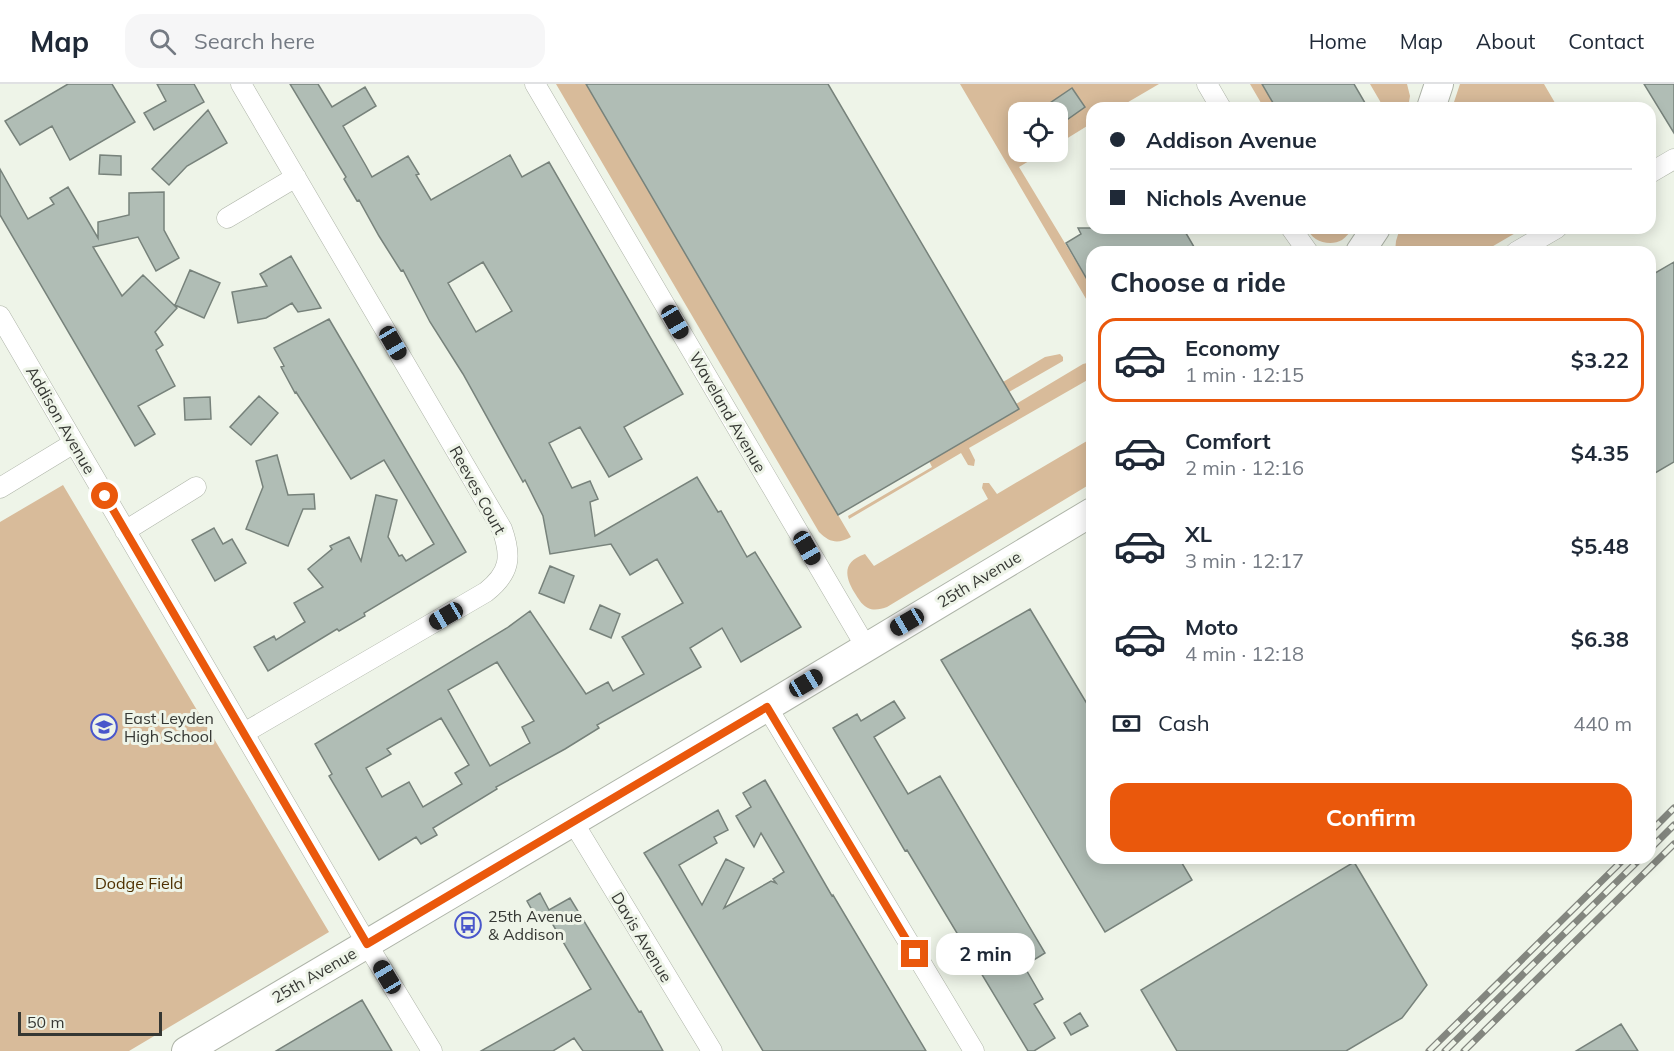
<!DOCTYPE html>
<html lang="en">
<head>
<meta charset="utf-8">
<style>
	body { margin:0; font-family:Mulish,sans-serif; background:#f6f6f7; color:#1f2937; height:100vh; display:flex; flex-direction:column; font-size:22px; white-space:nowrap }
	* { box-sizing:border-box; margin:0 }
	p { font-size:20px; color:#747a83 }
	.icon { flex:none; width:33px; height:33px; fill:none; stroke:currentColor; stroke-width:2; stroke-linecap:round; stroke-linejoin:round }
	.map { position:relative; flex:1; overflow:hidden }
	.drawer { position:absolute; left:1086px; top:162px; width:570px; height:618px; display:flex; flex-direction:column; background:#fff; border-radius:18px; box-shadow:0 3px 15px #0003 }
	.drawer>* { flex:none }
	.banner { position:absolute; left:1086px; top:18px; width:570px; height:132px; border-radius:18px; box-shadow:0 3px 15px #0003; display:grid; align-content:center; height:132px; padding:0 24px; background:#fff }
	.buttons { position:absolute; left:1008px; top:18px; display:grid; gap:12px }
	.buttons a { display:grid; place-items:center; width:60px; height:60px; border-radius:12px; background:#fff; box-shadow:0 3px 15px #0003; font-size:30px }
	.scale { position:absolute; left:18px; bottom:15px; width:144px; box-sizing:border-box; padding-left:6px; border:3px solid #353733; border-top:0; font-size:16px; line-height:21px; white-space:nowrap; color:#353733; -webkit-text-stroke:4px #eef4e8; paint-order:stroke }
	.end { position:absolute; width:27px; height:27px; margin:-14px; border:8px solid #ea580c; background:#fff; box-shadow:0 0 0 3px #fff }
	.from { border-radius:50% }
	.bubble { position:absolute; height:42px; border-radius:18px; background:#fff; box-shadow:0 3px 15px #0003; font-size:20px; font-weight:700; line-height:42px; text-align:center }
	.car { position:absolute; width:18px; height:36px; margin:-18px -9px; border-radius:8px; box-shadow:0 0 4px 2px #0007; background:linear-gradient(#222 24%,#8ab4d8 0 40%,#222 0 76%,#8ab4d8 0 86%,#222 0) }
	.banner b { display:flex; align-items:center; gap:21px; height:57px; font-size:22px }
	.banner b+b { border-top:2px solid #e0e1e3 }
	.banner i { width:15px; height:15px; background:#1f2937 }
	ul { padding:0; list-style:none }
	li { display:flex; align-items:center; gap:18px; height:84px; margin:0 12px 9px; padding:0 12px; border:3px solid transparent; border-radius:18px }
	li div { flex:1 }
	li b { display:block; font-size:22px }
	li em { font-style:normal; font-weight:700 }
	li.active { border-color:#ea580c }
	li>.icon { width:54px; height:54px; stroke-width:1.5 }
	h2 { padding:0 24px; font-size:27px; line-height:72px }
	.pay { display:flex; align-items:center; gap:15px; height:66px; padding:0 24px; font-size:22px }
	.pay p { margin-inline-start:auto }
	.action { display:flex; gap:12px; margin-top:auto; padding:12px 24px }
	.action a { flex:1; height:69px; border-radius:18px; background:#ea580c; color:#fff; font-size:24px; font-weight:700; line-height:69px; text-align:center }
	header { display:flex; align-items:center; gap:36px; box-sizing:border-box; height:84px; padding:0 30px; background:#fff; border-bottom:2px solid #e0e1e3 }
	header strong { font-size:28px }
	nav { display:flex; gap:33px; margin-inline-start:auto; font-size:21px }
	.search { width:420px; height:54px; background:#f6f6f7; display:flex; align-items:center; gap:15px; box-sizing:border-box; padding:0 21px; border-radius:18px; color:#747a83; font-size:22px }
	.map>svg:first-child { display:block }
</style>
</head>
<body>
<header>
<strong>Map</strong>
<div class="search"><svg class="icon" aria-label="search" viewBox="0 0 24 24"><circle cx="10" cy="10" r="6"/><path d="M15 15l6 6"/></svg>Search here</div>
<nav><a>Home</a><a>Map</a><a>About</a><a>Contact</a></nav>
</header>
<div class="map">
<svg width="1674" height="967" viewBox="0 0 1674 967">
	<rect width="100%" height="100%" fill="#eef4e8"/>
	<path fill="#d8bb9a" d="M556 0H586L851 453C838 460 830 459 819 448Z
		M960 0H1159L1118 24H1092V39L1058 60V28H1018V68H1044L1019 83 1092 204V225Z
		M1250 0H1319L1333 24H1264Z
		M1370 0H1407L1410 12 1408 24H1384Z
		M1460 0H1544L1558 24H1452Z
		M1308 144H1353C1350 148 1346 153 1342 156 1330 163 1310 157 1308 144Z
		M1400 144H1524L1483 168H1395L1396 157Z
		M1060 270 1063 273V277L1009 308 1003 298 1045 273Z
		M1087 279 1092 280V295L1091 294 969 364 975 376 974 382 968 381 961 369 849 435 848 432 932 383 929 377 1019 325 1016 320 1083 280Z
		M1092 354V399L887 523C881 525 874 527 868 524 863 522 859 516 856 511 845 494 841 478 865 470L874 482 988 415 982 404 983 399H989L997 410Z
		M63 401 329 848 129 967H0V438Z"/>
	<path fill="#b0bdb5" stroke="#77827b" stroke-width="1.5" fill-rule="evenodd" d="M68 0H112L135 38 70 76 52 42 20 61 5 37Z
		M157 0H194L204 18 154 46 144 29 166 17Z
		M290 0H318L332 23 365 3 376 22 343 42 366 82 372 93 408 72 419 90 416 91 431 116 510 71 522 93 549 78 683 310 624 343 642 375 609 393 580 343 549 359 572 404 590 397 598 415 590 418 595 452 697 393 718 428 721 427 747 473 755 468 801 543 741 578 722 544 690 564 701 583 597 641 599 644 565 665 496 703 497 705 433 744 437 751 421 760 416 753 379 776 329 692 332 690 315 660 507 544 530 527 586 610 608 598 613 607 644 590 622 553 683 519 657 475 630 491 611 460 550 470 543 432 525 396 523 398 463 290 430 238 403 186 401 187 379 152 359 116 357 117 344 95 346 93ZM483 178 512 227 476 248 448 199ZM497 578 534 637 522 643 530 659 490 682 448 606ZM441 634 469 681 455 689 462 700 423 723 409 698 382 713 366 684 391 670 387 665Z
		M586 0H828L1019 325 838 431Z
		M1262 0H1354L1368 24H1276Z
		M1644 0H1674V49Z
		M1072 4 1085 23 1061 40 1058 36V28H1052L1047 21Z
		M208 26 227 59 187 82 169 101 152 85Z
		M100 71 121 72V91L99 90Z
		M0 85 28 135 54 120 50 114 68 103 98 154V138L129 131V109L164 108V146L179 174 156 187 138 153 93 163 122 212 143 191 177 224 155 248 163 261 156 266 175 302 138 322 155 350 135 362 0 131Z
		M1078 144H1183L1197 168H1092V204L1066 159 1081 150Z
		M291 172 321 224 298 228 292 219 266 234 238 239 232 208 267 202 260 190Z
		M1674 178V378L1650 392V192Z
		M190 186 220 199 204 234 175 221Z
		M329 235 466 468 364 529 365 532 339 547 337 545 268 587 254 563 274 552 276 556 305 538 294 519 323 503 308 485 332 465 330 462 349 453 361 477 376 411 397 416 388 453 399 472 402 471 406 477 434 460 384 376 351 395 296 308 295 309 281 283 284 282 274 264Z
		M259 312 278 329 251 361 230 343Z
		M210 313 211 335 185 336 184 314Z
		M277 371 288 411 314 410 315 425H303L288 462 246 445 263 403 256 377Z
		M214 444 223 460 232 455 246 479 215 497 192 456Z
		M550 482 574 492 564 519 539 509Z
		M600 521 620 530 611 554 590 545Z
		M1030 525 1092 628V774H1179L1192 796 1105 848 941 576Z
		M894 617 905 634 874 653 908 710 940 692 1045 869 1024 882 1043 915 1034 920 1055 954 1034 967H1028L907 766 905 767 833 644 857 630 861 637Z
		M765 696 832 812 833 811 926 967H763L659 793 644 769 718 726 728 746 714 753 717 759 679 781 702 821 726 775 744 784 724 824 771 797 776 799 773 795 784 788 761 749 754 763 736 732 751 723 743 709Z
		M1354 778 1427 901 1402 934 1346 967H1177L1141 906Z
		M540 809 549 826 570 814 639 928 641 927 663 967H583L574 954 553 967H481L591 905 546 829 537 835 527 817Z
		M362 916 392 967H276Z
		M1080 929 1088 942 1071 951 1064 939Z
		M1621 940 1638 967H1576Z"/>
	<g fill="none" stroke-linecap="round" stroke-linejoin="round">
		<g stroke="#aeb4a8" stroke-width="21">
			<path id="street" d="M241 0 502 445C512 473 510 489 486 508L244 649
				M535 0 866 563
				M1207 0 1221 24
				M1650 89 1674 75
				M227 134 296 93
				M1291 144 1308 168
				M1516 168 1557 144
				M0 232 367 860 432 967
				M0 404 74 359
				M125 447 196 403
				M767 623 974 967
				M573 738 712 967"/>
		</g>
		<g stroke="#aeb4a8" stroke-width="30">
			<path id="secondary" d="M1431 24 1439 0
				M1360 168 1376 144
				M186 967 767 623 1092 428"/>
		</g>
		<use href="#street" stroke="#fff" stroke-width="20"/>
		<use href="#secondary" stroke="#fff" stroke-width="28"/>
		<g stroke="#83867f" stroke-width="7">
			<path id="rail" d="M1650 748 1674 724
				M1650 765 1674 741
				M1429 967 1625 774
				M1445 967 1641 774
				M1464 967 1674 760"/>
		</g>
		<use href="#rail" stroke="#eef4e8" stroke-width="4.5" stroke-dasharray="14" stroke-linecap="butt"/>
	</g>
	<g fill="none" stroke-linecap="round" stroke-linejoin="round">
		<path stroke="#ea580c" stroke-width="8" d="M105 412 367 860 767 623 915 870"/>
	</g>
	<defs>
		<g id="school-ring" transform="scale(1.35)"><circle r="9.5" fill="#eef4e8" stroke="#4956cb" stroke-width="1.5"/><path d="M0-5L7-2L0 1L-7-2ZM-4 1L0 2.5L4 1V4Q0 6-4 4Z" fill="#4956cb"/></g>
		<g id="bus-ring" transform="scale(1.35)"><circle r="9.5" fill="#eef4e8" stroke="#4956cb" stroke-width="1.5"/><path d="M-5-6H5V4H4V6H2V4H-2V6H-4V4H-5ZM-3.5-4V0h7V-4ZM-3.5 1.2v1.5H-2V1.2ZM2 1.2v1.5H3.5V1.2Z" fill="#4956cb"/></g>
	</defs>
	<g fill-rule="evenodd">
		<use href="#school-ring" x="104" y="643"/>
		<use href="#bus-ring" x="468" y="841"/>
	</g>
	<g text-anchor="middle" stroke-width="6" stroke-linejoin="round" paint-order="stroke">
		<g font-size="16" fill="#353733" stroke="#eef4e8">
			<text transform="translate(728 328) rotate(60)" y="6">Waveland Avenue</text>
			<text transform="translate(61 336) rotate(60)" y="6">Addison Avenue</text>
			<text transform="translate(478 406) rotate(61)" y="6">Reeves Court</text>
			<text transform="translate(979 495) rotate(-31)" y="6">25th Avenue</text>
			<text transform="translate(642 853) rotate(59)" y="6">Davis Avenue</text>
			<text transform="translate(314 891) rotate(-30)" y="6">25th Avenue</text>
		</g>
		<g font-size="16" fill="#353733" stroke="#eef4e8" text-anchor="start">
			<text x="124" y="640">East Leyden<tspan x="124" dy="18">High School</tspan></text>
			<text x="488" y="838">25th Avenue<tspan x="488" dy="18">&amp; Addison</tspan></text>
		</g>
		<g font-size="16" fill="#4f3102" stroke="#eef4e8">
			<text x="139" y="805">Dodge Field</text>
		</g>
	</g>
</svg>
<div class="buttons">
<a><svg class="icon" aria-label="locate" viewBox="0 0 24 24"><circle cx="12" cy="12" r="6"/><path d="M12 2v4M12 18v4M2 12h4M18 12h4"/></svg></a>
</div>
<div class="scale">50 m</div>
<i class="end from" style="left:105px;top:412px"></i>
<i class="end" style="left:915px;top:870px"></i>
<div class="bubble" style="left:936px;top:849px;width:99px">2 min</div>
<i class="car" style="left:675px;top:238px;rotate:150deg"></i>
<i class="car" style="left:393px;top:259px;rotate:150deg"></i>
<i class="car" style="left:807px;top:464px;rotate:150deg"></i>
<i class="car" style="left:446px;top:532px;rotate:240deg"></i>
<i class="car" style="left:907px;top:538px;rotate:240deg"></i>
<i class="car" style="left:806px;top:599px;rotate:59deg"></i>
<i class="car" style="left:387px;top:893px;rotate:329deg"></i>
<div class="banner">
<b><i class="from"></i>Addison Avenue</b>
<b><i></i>Nichols Avenue</b>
</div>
<section class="drawer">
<h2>Choose a ride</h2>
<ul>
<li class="active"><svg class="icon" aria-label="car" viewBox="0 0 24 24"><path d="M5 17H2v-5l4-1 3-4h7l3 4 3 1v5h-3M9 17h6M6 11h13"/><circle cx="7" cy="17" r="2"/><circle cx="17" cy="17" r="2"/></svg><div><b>Economy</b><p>1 min · 12:15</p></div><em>$3.22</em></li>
<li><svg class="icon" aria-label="car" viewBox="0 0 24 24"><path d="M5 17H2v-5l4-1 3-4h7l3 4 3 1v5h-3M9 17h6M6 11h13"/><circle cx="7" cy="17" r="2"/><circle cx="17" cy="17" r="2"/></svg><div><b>Comfort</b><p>2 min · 12:16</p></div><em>$4.35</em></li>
<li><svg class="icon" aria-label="car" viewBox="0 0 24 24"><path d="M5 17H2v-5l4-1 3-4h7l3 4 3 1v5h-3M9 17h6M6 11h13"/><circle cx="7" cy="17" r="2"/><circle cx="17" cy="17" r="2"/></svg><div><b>XL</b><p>3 min · 12:17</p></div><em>$5.48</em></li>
<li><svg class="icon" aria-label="car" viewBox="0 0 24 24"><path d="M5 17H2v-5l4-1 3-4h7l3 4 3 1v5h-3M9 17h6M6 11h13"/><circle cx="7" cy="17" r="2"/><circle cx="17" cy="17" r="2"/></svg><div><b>Moto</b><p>4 min · 12:18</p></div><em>$6.38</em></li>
</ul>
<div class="pay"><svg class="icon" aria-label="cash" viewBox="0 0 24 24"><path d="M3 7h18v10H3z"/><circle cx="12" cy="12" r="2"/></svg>Cash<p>440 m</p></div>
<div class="action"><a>Confirm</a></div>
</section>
</div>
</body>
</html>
